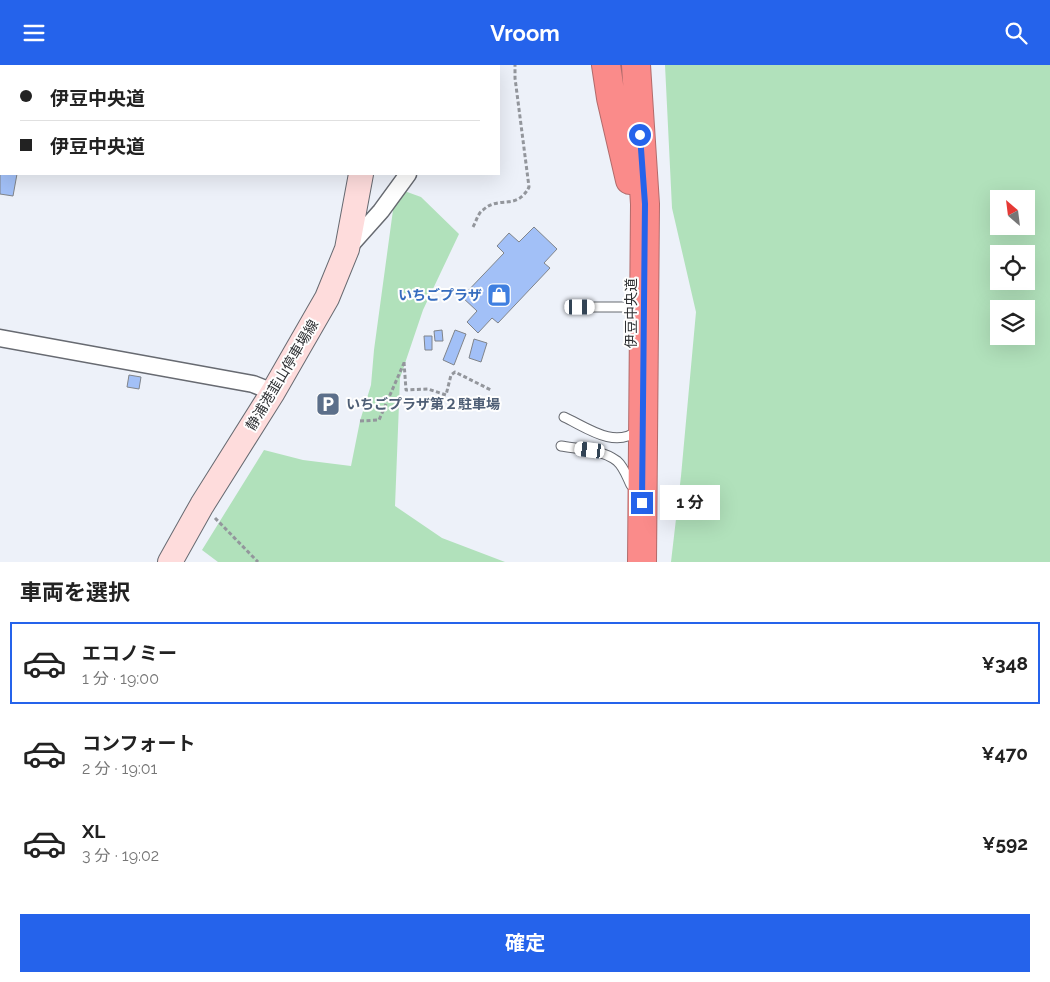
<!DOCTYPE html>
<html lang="ja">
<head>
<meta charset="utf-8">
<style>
	body { margin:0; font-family:Raleway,"Noto Sans JP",sans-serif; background:#f6f6f6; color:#222; height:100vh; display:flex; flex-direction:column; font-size:19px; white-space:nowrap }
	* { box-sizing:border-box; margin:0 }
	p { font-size:16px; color:#767676 }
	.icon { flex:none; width:28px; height:28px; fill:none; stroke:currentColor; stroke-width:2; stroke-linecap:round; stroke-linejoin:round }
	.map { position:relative; height:497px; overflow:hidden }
	.drawer { display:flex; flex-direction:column; background:#fff; flex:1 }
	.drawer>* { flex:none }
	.banner { position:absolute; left:0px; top:0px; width:500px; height:110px; box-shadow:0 5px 20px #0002; display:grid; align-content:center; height:110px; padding:0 20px; background:#fff }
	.needle { width:32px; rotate:332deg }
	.controls { position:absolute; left:990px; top:125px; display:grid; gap:10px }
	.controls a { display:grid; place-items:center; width:45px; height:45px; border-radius:0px; background:#fff; box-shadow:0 5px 20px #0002; font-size:25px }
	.end { position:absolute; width:22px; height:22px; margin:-11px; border:6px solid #2563eb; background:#fff; box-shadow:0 0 0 2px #fff }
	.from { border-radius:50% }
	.bubble { position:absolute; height:35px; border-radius:0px; background:#fff; box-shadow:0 5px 20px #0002; font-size:16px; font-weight:700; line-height:35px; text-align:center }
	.car { position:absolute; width:15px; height:30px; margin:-15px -8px; border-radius:6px; box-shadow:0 0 4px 1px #0007; background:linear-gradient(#fff 24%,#345 0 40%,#fff 0 76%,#345 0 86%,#fff 0) }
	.banner b { display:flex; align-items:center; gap:18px; height:48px; font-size:19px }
	.banner b+b { border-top:1px solid #e0e0e0 }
	.banner i { width:12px; height:12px; background:#222 }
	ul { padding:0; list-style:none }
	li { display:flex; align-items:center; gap:15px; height:82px; margin:0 10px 8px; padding:0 10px; border:2px solid transparent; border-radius:0px }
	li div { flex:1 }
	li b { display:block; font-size:19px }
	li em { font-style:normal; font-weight:700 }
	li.active { border-color:#2563eb }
	li>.icon { width:45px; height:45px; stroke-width:1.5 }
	h2 { padding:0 20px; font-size:22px; line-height:60px }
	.button { display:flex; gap:10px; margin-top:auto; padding:10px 20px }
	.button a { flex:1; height:58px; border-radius:0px; background:#2563eb; color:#fff; font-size:20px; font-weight:700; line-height:58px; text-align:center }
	header { display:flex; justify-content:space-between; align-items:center; height:65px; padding:0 20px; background:#2563eb; color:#fff; font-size:22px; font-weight:700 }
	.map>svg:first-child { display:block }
</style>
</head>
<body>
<header><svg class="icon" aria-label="menu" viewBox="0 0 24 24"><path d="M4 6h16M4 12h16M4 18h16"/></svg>Vroom<svg class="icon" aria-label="search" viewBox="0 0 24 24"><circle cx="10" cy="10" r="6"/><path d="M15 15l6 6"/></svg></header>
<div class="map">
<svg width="1050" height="497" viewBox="0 0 1050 497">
	<rect width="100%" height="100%" fill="#edf1f9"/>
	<path fill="#b1e1bb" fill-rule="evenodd" d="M665 0H1050V497H671L681 411 696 247 672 143ZM999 134H1026V161H999ZM999 189H1026V216H999ZM999 244H1026V271H999Z
		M396 123 421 132 459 169 423 245 400 313 395 441 442 473 505 497H218L202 485 264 385 303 395 351 401 360 356 371 320 374 285Z"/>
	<path fill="#a2c0f7" stroke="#80848a" d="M104 0H273V1Z
		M0 7 1 109H17L13 131 0 129Z
		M534 162 557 184 544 198 550 203 498 258 492 253 478 268 467 257 477 246 462 232 504 188 497 181 509 168 519 177Z
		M442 265 443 276H435L434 266Z
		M455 265 466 269 454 300 443 295Z
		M424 271H432V285H425Z
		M474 274 487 278 481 297 469 293Z
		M129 310 141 312 139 324 127 322Z"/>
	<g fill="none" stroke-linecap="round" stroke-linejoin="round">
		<g stroke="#676a71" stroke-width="11">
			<path id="service" d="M580 242H630L642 244
				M564 352C586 362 614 384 637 366V364
				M561 381C579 384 601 384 617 396 624 402 627 412 631 420"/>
		</g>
		<g stroke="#676a71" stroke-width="19">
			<path id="minor" d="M473 1 474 0
				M348 183 381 146 408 109
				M0 273 253 319 273 327"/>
		</g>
		<g stroke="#676a71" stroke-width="26">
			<path id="secondary" d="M379 1V0
				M170 497 202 440 273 327 327 233 347 184 361 109"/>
		</g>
		<g stroke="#b26b6b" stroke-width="30">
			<path id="motorway" d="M606 0 611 33 630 115
				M636 0 645 139 642 497"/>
		</g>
		<path stroke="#93969c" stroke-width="3" stroke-dasharray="4 2.5" stroke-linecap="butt" d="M33 0 40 1
			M473 162C476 157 478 148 483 145 499 130 517 146 529 122L515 13V0
			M404 297 406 325 428 324 446 330 451 310 455 307 491 325
			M360 356 379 355 404 298
			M215 453 258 497"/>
		<use href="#service" stroke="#fff" stroke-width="9"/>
		<use href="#minor" stroke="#fff" stroke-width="16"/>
		<use href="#secondary" stroke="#fedcdc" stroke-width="24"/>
		<use href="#motorway" stroke="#fa8b8a" stroke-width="28"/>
	</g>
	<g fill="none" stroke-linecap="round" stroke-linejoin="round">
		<path stroke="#2563eb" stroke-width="6" d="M640 70 645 139 642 438"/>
	</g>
	<defs>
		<g id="shop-square" transform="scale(1.25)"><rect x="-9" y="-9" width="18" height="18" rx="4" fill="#3f7fe0" stroke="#fefefe"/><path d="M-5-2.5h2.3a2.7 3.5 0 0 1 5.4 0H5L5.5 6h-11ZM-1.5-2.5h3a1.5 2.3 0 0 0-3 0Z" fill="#fff"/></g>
		<g id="parking-square" transform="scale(1.25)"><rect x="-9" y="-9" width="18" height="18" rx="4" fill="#5c6f8a" stroke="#fefefe"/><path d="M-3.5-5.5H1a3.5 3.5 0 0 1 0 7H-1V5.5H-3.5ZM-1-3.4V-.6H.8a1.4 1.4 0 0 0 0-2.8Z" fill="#fff"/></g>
	</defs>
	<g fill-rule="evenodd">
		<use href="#shop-square" x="499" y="230"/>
		<use href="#parking-square" x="328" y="339"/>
	</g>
	<g text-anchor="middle" stroke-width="4" stroke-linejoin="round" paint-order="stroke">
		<g font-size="14" font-weight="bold" fill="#366cbe" stroke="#fefefe" text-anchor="end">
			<text x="482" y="235">いちごプラザ</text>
		</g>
		<g font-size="14" fill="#2d2f32" stroke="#fefefe">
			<text transform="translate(631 248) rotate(-90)" y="5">伊豆中央道</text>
			<text transform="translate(282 310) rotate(-59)" y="5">静浦港韮山停車場線</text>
		</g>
		<g font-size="14" font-weight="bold" fill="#4e5e75" stroke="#fefefe" text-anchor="start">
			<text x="346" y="344">いちごプラザ第２駐車場</text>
		</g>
	</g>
</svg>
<div class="controls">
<a><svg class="needle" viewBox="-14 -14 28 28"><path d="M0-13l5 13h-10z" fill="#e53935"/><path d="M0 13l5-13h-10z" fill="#767676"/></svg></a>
<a><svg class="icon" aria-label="locate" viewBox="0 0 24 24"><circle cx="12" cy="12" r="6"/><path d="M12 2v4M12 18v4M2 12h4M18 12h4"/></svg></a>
<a><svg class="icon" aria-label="layers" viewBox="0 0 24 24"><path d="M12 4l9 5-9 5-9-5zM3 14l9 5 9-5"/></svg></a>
</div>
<i class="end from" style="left:640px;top:70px"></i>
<i class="end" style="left:642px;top:438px"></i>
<div class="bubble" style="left:660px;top:420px;width:60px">1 分</div>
<i class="car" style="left:580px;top:242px;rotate:90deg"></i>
<i class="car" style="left:590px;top:385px;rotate:277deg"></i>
<div class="banner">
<b><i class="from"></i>伊豆中央道</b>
<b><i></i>伊豆中央道</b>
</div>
</div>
<section class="drawer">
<h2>車両を選択</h2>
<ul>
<li class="active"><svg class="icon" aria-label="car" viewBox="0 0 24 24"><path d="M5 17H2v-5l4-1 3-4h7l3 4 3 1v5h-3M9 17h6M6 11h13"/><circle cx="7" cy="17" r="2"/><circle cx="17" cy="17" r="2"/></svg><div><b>エコノミー</b><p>1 分 · 19:00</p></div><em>¥348</em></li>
<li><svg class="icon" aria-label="car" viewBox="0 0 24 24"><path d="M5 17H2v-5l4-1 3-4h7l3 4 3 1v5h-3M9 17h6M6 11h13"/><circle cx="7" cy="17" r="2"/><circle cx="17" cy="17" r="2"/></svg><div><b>コンフォート</b><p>2 分 · 19:01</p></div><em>¥470</em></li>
<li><svg class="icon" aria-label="car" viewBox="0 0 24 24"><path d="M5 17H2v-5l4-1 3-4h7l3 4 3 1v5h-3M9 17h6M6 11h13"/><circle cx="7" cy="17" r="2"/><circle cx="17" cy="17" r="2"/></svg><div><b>XL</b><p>3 分 · 19:02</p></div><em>¥592</em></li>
</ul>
<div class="button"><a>確定</a></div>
</section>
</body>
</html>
